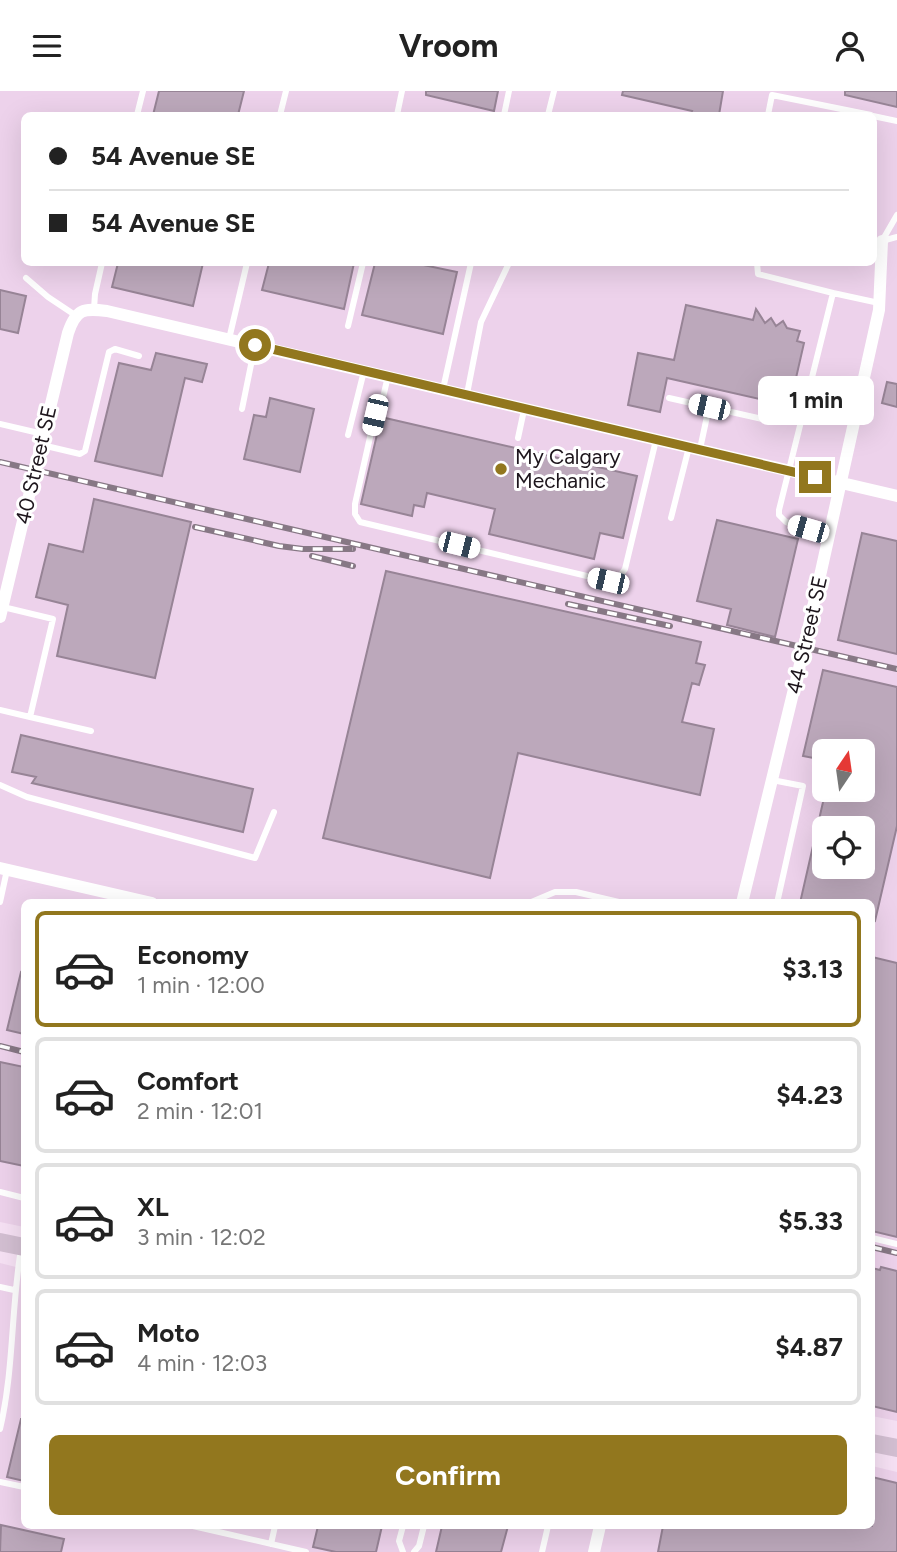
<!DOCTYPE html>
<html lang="en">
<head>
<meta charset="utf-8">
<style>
	body { margin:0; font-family:Figtree,sans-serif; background:#f2f2f2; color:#222; height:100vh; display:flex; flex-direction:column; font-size:26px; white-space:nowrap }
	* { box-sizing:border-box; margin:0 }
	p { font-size:23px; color:#767676 }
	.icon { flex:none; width:38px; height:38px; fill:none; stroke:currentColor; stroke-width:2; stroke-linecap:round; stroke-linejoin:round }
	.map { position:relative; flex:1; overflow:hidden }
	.sheet { position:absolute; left:21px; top:808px; width:854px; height:630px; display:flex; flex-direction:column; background:#fff; border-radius:10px; box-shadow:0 7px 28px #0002 }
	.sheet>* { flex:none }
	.hud { position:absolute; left:21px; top:21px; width:856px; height:154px; border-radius:10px; box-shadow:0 7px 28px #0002; display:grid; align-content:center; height:154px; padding:0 28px; background:#fff }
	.needle { width:46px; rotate:13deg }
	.buttons { position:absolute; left:812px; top:648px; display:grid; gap:14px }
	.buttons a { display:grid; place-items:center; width:63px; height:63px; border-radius:10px; background:#fff; box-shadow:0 7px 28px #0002; font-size:35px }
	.end { position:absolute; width:32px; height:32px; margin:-16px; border:9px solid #92771e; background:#fff; box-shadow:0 0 0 4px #fff }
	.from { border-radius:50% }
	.bubble { position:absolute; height:49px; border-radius:10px; background:#fff; box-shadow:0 7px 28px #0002; font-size:23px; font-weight:700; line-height:49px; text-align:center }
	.car { position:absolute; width:21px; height:42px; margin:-21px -10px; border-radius:9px; box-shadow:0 0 5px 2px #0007; background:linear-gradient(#fff 24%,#345 0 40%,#fff 0 76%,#345 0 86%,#fff 0) }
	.hud b { display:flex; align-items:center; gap:24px; height:66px; font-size:26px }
	.hud b+b { border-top:2px solid #e0e0e0 }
	.hud i { width:18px; height:18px; background:#222 }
	ul { padding:12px 0 0; list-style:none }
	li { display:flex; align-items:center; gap:21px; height:116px; margin:0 14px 10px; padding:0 14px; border:4px solid #e0e0e0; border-radius:10px }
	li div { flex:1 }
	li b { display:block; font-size:26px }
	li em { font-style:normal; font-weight:700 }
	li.current { border-color:#92771e }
	li>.icon { width:63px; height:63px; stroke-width:1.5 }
	.button { display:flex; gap:14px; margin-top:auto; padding:14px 28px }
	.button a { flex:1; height:80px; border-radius:10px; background:#92771e; color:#fff; font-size:28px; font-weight:700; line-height:80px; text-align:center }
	header { display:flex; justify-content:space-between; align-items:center; height:91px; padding:0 28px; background:#fff; font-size:32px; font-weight:700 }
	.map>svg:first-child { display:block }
</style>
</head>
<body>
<header><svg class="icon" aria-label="menu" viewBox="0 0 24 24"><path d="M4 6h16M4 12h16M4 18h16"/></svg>Vroom<svg class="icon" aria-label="person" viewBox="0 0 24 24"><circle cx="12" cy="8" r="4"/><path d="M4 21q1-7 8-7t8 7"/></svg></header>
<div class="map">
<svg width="897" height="1461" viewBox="0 0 897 1461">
	<rect width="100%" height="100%" fill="#f6e1f4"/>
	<path fill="#edd2eb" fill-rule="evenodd" d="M0 0H897V1330L872 1325V812H24V1136L0 1131ZM24 24H873V172H24ZM824 660H863V698H824ZM824 737H863V775H824Z
		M0 1172 24 1178V1435H872V1375L897 1381V1461H0Z"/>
	<path fill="#bca8bb" stroke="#978496" stroke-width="2" fill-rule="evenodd" d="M159 0H244L238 24H153Z
		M426 0H498L494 20 426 4Z
		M623 0H723L719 24H690L692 20 622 4Z
		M845 0H897V16L845 4Z
		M118 172H203L193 215 112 196Z
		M269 172H354L344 218 262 199Z
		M375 172H414L457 181 443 243 362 224Z
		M0 199 26 205 18 242 0 238Z
		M686 214 753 229 756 218 765 232 771 227 776 235 783 230 787 237 800 240 797 250 804 252 791 309 784 308 782 313 667 287 660 321 628 314 638 262 674 269Z
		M156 262 207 273 202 291 185 287 162 385 95 370 119 272 151 279Z
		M887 291 897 293V316L882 312Z
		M270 307 314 318 300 381 244 368 254 324 266 326Z
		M381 326 637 385 623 447 600 442 594 468 489 443 495 418 427 402 424 416 414 414 412 425 361 413Z
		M94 408 191 431 155 587 57 565 68 514 36 506 49 453 83 461Z
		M717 429 798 448 775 546 727 534 731 518 697 510Z
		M862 442 897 450V563L838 549Z
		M386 480 701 551 696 572 705 574 699 594 692 592 682 631 714 638 700 704 518 662 490 787 323 747Z
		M823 579 897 596V735L875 830 872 829V812H800L826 698H863V660H824V669L803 665ZM824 737H863V775H824Z
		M21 644 253 698 243 741 32 692 36 686 12 681Z
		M872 866 897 872V1146L872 1140Z
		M21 881 24 882V943L7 939Z
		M0 971 24 976V1075L0 1070Z
		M881 1176 897 1180V1321L872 1315V1177L880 1179Z
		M21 1328H24V1390L7 1386Z
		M872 1386 897 1392V1461H658L663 1435H872Z
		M1 1434 64 1448 61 1461H0Z
		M318 1435H382L376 1461H336L313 1456Z
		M442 1435H508L501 1461H436Z"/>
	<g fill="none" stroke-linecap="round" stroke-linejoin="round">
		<path stroke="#fff" stroke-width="6" d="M137 24 143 0
			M280 24 286 0
			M397 24 402 0
			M504 24 509 0
			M548 24 554 0
			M768 24 772 4 871 24
			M873 25 897 30
			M882 150 897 124
			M882 150 897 146
			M757 172 758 183 833 202
			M26 187 48 206 75 224
			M94 218 95 203 102 172
			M348 235 363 172
			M229 248 247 172
			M388 285 381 315 375 324 355 413V423L360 431 608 490 618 488 625 478 656 349
			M443 298 471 172
			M467 303 481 231 509 172
			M669 307 771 330
			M242 318 255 254
			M0 333 43 343
			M348 344 364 280
			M518 347 524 319
			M42 354 80 363 85 360 109 261 115 258 139 265
			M700 358 709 316
			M671 427 689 356
			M830 444 786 431 779 424V419L833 202 879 212
			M0 619 30 626 53 528 3 516
			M30 626 91 640
			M772 689 803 695 777 812
			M0 694 27 706 255 767 274 721
			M0 811 7 779
			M529 812 555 801H576L623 812
			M0 1101 24 1107
			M872 1147 897 1153
			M0 1196 14 1199
			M0 1338C14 1279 11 1217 21 1158
			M0 1391 24 1396
			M193 1435 306 1461
			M271 1453 275 1435
			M403 1461 399 1450 403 1435
			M414 1461 419 1455 424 1435
			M542 1461 548 1435"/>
		<path stroke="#fff" stroke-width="12" d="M0 526 68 242C76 218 83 217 107 220L897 405
			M0 777 152 812
			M742 812 804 557 879 219 882 150
			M594 1461 600 1435"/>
		<path stroke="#d3bfd2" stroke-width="18" d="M0 1151 24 1156
			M872 1352 897 1357"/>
		<g stroke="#877885" stroke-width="6">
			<path id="rail" d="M0 371 897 578
				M195 436 279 455 303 458H353
				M312 465 353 475
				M568 513 670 535
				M0 955 24 961
				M872 1156 897 1162"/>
		</g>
		<use href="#rail" stroke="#fff" stroke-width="3.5" stroke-dasharray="10" stroke-linecap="butt"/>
	</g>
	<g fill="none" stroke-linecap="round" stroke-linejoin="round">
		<path stroke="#92771e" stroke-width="9" d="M255 254 815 386"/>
	</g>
	<circle fill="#92771e" stroke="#fff" stroke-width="2.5" cx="501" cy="378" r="7"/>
	<g text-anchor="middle" stroke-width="6" stroke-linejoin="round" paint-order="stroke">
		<g font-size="21" fill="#1d151c" stroke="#fff" text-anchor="start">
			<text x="515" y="373">My Calgary<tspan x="515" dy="24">Mechanic</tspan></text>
		</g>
		<g font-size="21" fill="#1d151c" stroke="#fff">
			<text transform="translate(36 374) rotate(-77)" y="7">40 Street SE</text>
			<text transform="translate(807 544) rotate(-77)" y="7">44 Street SE</text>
		</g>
	</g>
</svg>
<div class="buttons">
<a><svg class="needle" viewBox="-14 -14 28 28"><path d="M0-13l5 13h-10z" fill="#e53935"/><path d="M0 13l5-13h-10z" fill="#767676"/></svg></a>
<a><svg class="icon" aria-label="locate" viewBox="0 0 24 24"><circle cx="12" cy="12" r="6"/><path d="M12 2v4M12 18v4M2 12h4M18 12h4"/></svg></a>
</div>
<i class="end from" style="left:255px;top:254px"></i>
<i class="end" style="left:815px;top:386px"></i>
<div class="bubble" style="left:758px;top:285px;width:116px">1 min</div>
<i class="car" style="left:709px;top:316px;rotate:283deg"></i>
<i class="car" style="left:375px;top:324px;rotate:193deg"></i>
<i class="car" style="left:808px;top:438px;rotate:286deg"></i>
<i class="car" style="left:459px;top:454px;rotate:104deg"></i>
<i class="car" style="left:608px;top:490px;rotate:283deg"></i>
<div class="hud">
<b><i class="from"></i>54 Avenue SE</b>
<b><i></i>54 Avenue SE</b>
</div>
<section class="sheet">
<ul>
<li class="current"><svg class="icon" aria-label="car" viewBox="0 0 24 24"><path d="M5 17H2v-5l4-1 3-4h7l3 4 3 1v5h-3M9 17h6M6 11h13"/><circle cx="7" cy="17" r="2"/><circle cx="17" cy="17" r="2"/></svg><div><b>Economy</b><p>1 min · 12:00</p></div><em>$3.13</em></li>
<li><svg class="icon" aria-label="car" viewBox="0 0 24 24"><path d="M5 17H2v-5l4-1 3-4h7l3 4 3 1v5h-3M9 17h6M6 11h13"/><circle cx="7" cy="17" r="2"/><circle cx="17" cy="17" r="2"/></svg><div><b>Comfort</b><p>2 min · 12:01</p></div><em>$4.23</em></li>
<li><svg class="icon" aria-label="car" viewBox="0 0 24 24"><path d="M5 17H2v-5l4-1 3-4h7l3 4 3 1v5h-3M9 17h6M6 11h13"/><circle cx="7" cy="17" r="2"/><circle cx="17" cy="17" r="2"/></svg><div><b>XL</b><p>3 min · 12:02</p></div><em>$5.33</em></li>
<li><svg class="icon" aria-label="car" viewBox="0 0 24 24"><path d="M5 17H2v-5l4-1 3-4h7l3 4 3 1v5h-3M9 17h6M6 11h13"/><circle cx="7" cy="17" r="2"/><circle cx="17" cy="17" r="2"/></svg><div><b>Moto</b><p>4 min · 12:03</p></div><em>$4.87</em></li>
</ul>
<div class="button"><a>Confirm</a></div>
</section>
</div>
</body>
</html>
